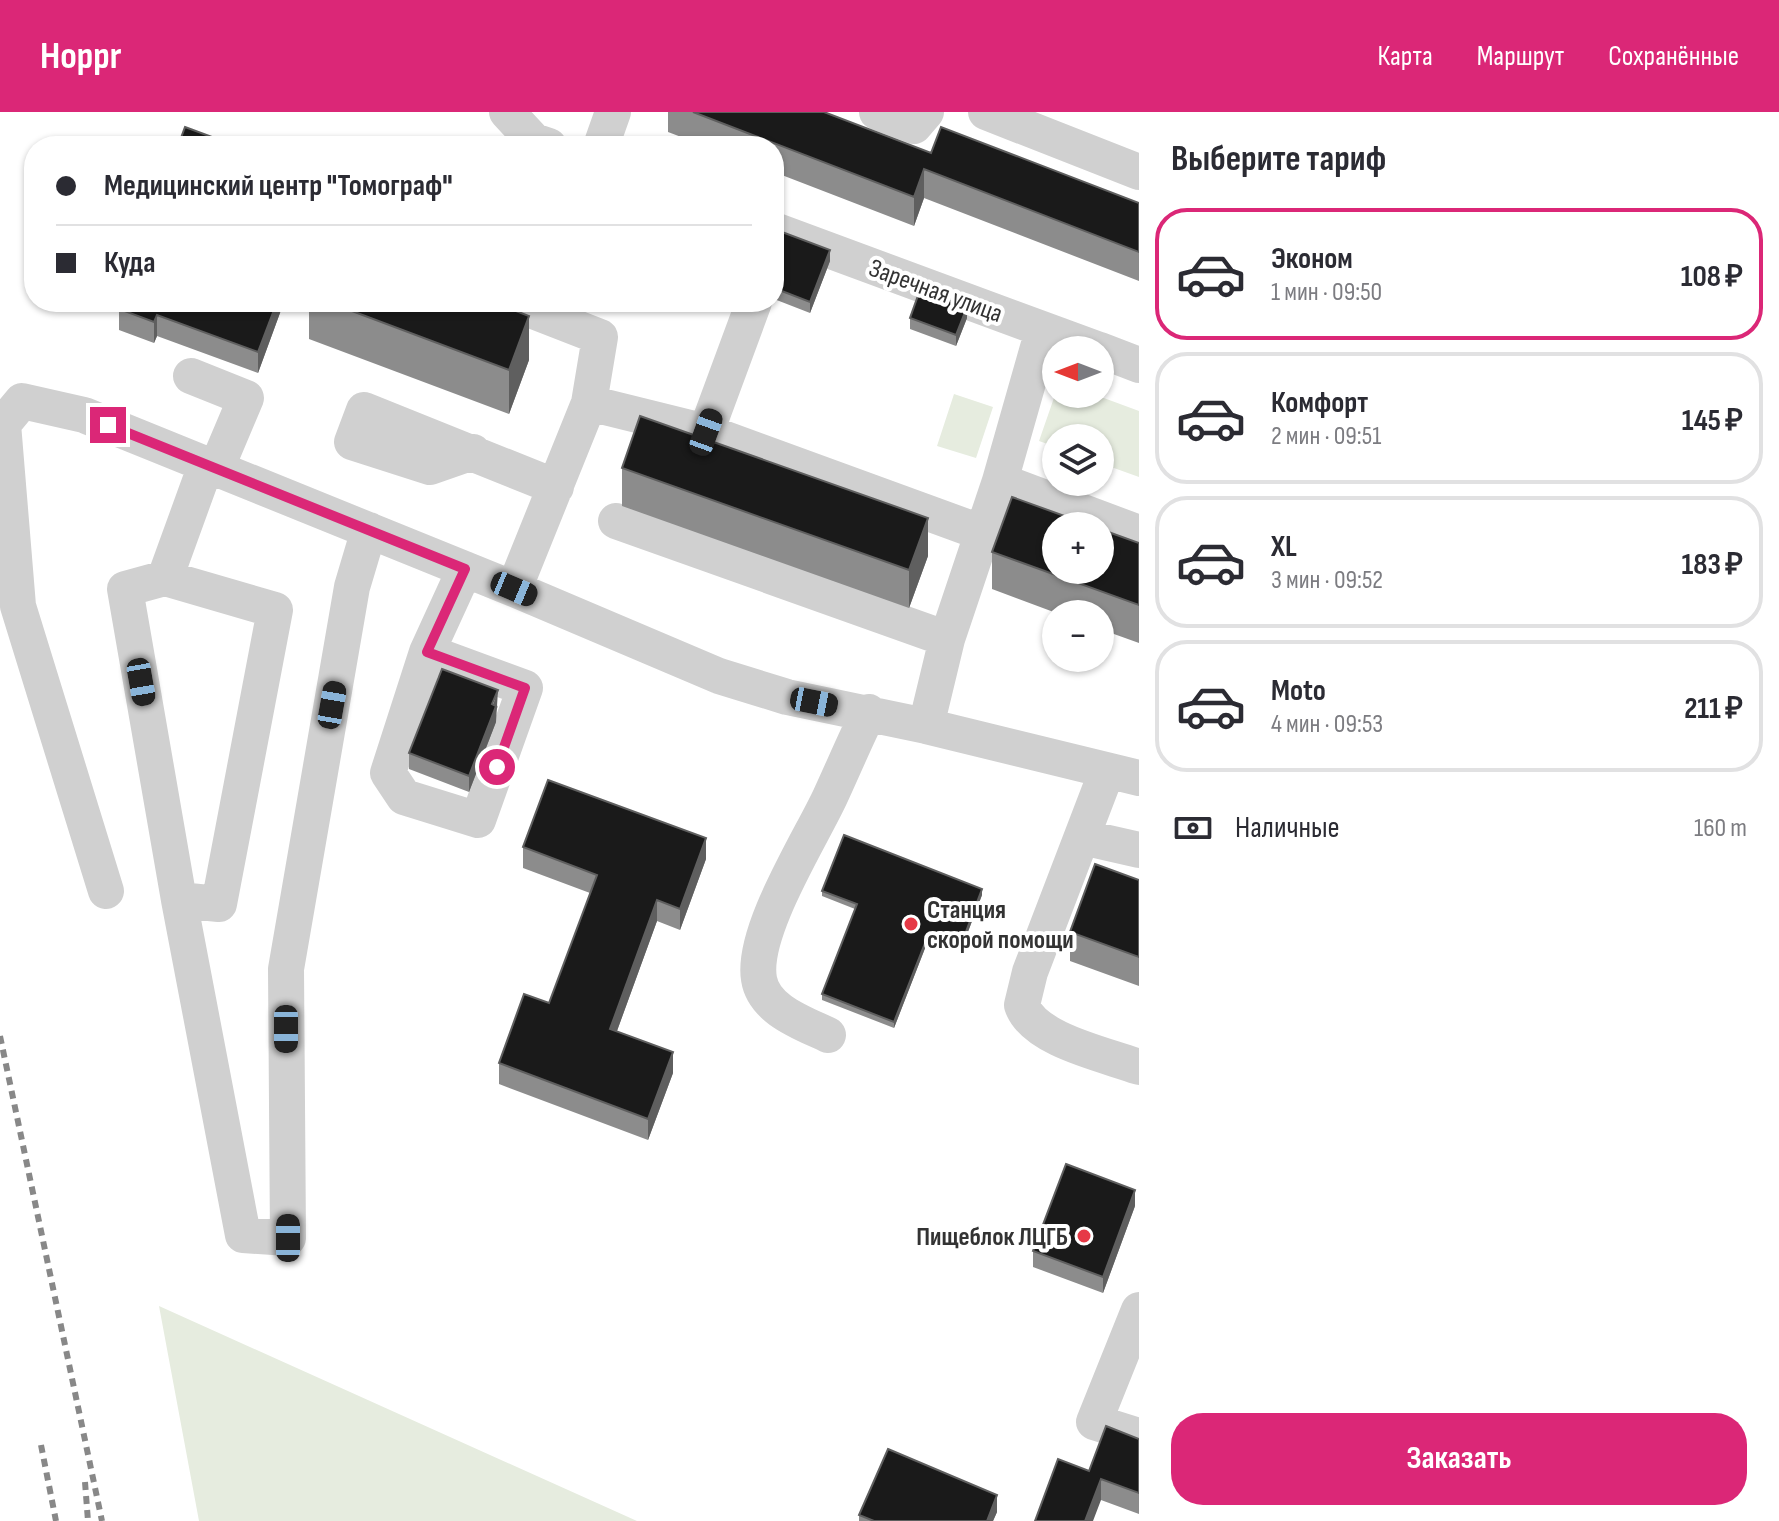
<!DOCTYPE html>
<html lang="ru">
<head>
<meta charset="utf-8">
<style>
	body { margin:0; font-family:"Sofia Sans Condensed",sans-serif; background:#f2f2f3; color:#2b2b33; height:100vh; display:flex; flex-direction:column; font-size:30px; white-space:nowrap }
	* { box-sizing:border-box; margin:0 }
	p { font-size:26px; color:#7c7c81 }
	.icon { flex:none; width:44px; height:44px; fill:none; stroke:currentColor; stroke-width:2; stroke-linecap:round; stroke-linejoin:round }
	.map { position:relative; flex:1; overflow:hidden }
	.drawer { display:flex; flex-direction:column; background:#fff; width:640px }
	.drawer>* { flex:none }
	.top-card { position:absolute; left:24px; top:24px; width:760px; height:176px; border-radius:32px; box-shadow:0 2px 6px #0004; display:grid; align-content:center; height:176px; padding:0 32px; background:#fff }
	.needle { width:52px; rotate:270deg }
	.tools { position:absolute; left:1042px; top:224px; display:grid; gap:16px }
	.tools a { display:grid; place-items:center; width:72px; height:72px; border-radius:50%; background:#fff; box-shadow:0 2px 6px #0004; font-size:40px }
	.end { position:absolute; width:36px; height:36px; margin:-18px; border:10px solid #db2777; background:#fff; box-shadow:0 0 0 4px #fff }
	.from { border-radius:50% }
	.car { position:absolute; width:24px; height:48px; margin:-24px -12px; border-radius:10px; box-shadow:0 0 6px 2px #0007; background:linear-gradient(#222 24%,#8ab4d8 0 40%,#222 0 76%,#8ab4d8 0 86%,#222 0) }
	.top-card b { display:flex; align-items:center; gap:28px; height:76px; font-size:30px }
	.top-card b+b { border-top:2px solid #e1e1e2 }
	.top-card i { width:20px; height:20px; background:#2b2b33 }
	ul { padding:0; list-style:none }
	li { display:flex; align-items:center; gap:24px; height:132px; margin:0 16px 12px; padding:0 16px; border:4px solid #e1e1e2; border-radius:32px }
	li div { flex:1 }
	li b { display:block; font-size:30px }
	li em { font-style:normal; font-weight:700 }
	li.current { border-color:#db2777 }
	li>.icon { width:72px; height:72px; stroke-width:1.5 }
	h2 { padding:0 32px; font-size:36px; line-height:96px }
	.pay { display:flex; align-items:center; gap:20px; height:88px; padding:0 32px; font-size:30px }
	.pay p { margin-inline-start:auto }
	.cta { display:flex; gap:16px; margin-top:auto; padding:16px 32px }
	.cta a { flex:1; height:92px; border-radius:32px; background:#db2777; color:#fff; font-size:32px; font-weight:700; line-height:92px; text-align:center }
	header { display:flex; align-items:center; gap:48px; box-sizing:border-box; height:112px; padding:0 40px; background:#db2777; color:#fff }
	header strong { font-size:38px }
	nav { display:flex; gap:44px; margin-inline-start:auto; font-size:28px }
	main { display:flex; flex:1; min-height:0 }
	.map>svg:first-child { display:block }
</style>
</head>
<body>
<header>
<strong>Hoppr</strong>
<nav><a>Карта</a><a>Маршрут</a><a>Сохранённые</a></nav>
</header>
<main>
<div class="map">
<svg width="1139" height="1409" viewBox="0 0 1139 1409">
	<rect width="100%" height="100%" fill="#fff"/>
	<path fill="#e6ecdf" d="M1056 280 1093 282 1139 299V365L1100 351V326H1056V335L1039 329Z
		M954 282 993 295 976 346 937 334Z
		M159 1194 637 1409H199Z"/>
	<g fill="none" stroke-linecap="round" stroke-linejoin="round">
		<path stroke="#d0d0d0" stroke-width="36" d="M507 0 534 29 549 34
			M877 0 914 14 926 0
			M986 0 1139 60
			M601 34 613 0
			M774 118 1099 238
			M510 190 600 225 589 291
			M1100 238 1139 253
			M191 264 246 286 216 357
			M706 320 754 190
			M473 340 430 355 352 330 364 298 556 375
			M1000 369 1043 218
			M616 409 947 527
			M1139 421 1000 369 947 527 926 614 1139 666
			M165 466 125 477 179 788 219 792 275 498 165 466 206 353
			M514 477 719 564 787 585 926 614
			M427 540 525 576 478 708 404 685 388 661 427 540 465 457
			M1107 659 1030 860 1022 893C1033 928 1107 943 1139 955
			M1082 725 1139 738
			M106 779 18 494 3 312 22 289 84 303 514 477 589 291 706 320 983 421
			M179 788 243 1123 288 1126 286 857 352 475 369 418
			M828 923C803 911 764 898 759 867 751 820 810 728 830 685 843 657 855 628 869 600
			M1139 1198 1094 1310 1139 1324"/>
		<path stroke="#888" stroke-width="6" stroke-dasharray="8 6" stroke-linecap="butt" d="M0 924 102 1409
			M41 1333 56 1409
			M85 1370 88 1409"/>
	</g>
	<path fill="#8c8c8c" d="M668 0H824L931 41 1139 91V169L924 86 914 114 774 60V34H705L668 20Z
		M774 140 830 149 810 201 774 187Z
		M121 190H284L258 261 157 224 154 231 119 218V197Z
		M309 190H493L529 248 509 302 309 227Z
		M910 206H967L956 234 910 217Z
		M622 356 928 444 909 496 622 394Z
		M1139 431V531L1100 517V502H1059L992 477V440Z
		M498 594 496 599V610L469 680 409 657V641Z
		M523 735 706 747 680 818 657 809 617 919 673 961 648 1028 499 972V951L549 891 590 781 523 756Z
		M1139 768V874L1070 849V820Z
		M822 779 982 783 961 838 929 826 894 916 822 888V882L855 797 822 784Z
		M1135 1094 1103 1181 1033 1155V1139Z
		M1139 1327V1402L1101 1388 1089 1359Z
		M997 1400 993 1409H859V1403Z"/>
	<path fill="#5f5f5f" d="M924 57V86L914 114V85Z
		M830 138V149L810 201V190Z
		M277 190H284L258 261V240Z
		M967 195V206L956 234V223Z
		M157 203V224L154 231V210Z
		M529 204V248L509 302V258Z
		M928 406V444L909 496V458Z
		M498 578 496 610 469 680V664Z
		M706 726V747L680 818V797Z
		M982 777V783L961 838V833Z
		M657 788V809L610 938V917Z
		M929 821V826L894 916V910Z
		M673 940V961L648 1028V1007Z
		M1135 1078V1094L1103 1181V1165Z
		M1101 1367V1388L1093 1409H1085Z
		M997 1383V1400L993 1409H987Z"/>
	<path fill="#1a1a1a" stroke="#5f5f5f" stroke-width="2" d="M693 0H824L931 41 941 15 1139 91V140L924 57 914 85Z
		M185 15 223 29 221 34H178Z
		M782 120 830 138 810 190 774 176V140Z
		M920 178 967 195 956 223 910 206Z
		M121 190H277L258 240 157 203 154 210 119 197Z
		M328 190H493L529 204 509 258Z
		M640 304 928 406 909 458 622 356Z
		M1012 385 1092 414H1056V458H1100V417L1139 431V493L992 440Z
		M442 557 498 578 492 592 496 594 469 664 409 641Z
		M548 668 706 726 680 797 657 788 610 917 673 940 648 1007 499 951 524 882 549 891 597 763 523 735Z
		M844 723 982 777 961 833 929 821 894 910 822 882 857 792 822 779Z
		M1095 752 1139 768V845L1070 820Z
		M1066 1052 1135 1078 1103 1165 1033 1139Z
		M1106 1314 1139 1327V1381L1101 1367 1085 1409H1035L1058 1347 1089 1359Z
		M888 1337 997 1383 987 1409H874L859 1403Z"/>
	<g fill="none" stroke-linecap="round" stroke-linejoin="round">
		<path stroke="#db2777" stroke-width="10" d="M108 313 465 457 427 540 525 576 497 655"/>
	</g>
	<g fill="#e63946" stroke="#fff" stroke-width="3">
		<circle cx="911" cy="812" r="8"/>
		<circle cx="1084" cy="1124" r="8"/>
	</g>
	<g text-anchor="middle" stroke-width="8" stroke-linejoin="round" paint-order="stroke">
		<g font-size="26" fill="#333" stroke="#fff">
			<text transform="translate(936 178) rotate(20)" y="9">Заречная улица</text>
		</g>
		<g font-size="26" font-weight="bold" fill="#333" stroke="#fff" text-anchor="start">
			<text x="927" y="806">Станция<tspan x="927" dy="30">скорой помощи</tspan></text>
			<text x="1068" y="1133" text-anchor="end">Пищеблок ЛЦГБ</text>
		</g>
	</g>
</svg>
<div class="tools">
<a><svg class="needle" viewBox="-14 -14 28 28"><path d="M0-13l5 13h-10z" fill="#e53935"/><path d="M0 13l5-13h-10z" fill="#7c7c81"/></svg></a>
<a><svg class="icon" aria-label="layers" viewBox="0 0 24 24"><path d="M12 4l9 5-9 5-9-5zM3 14l9 5 9-5"/></svg></a>
<a>+</a>
<a>−</a>
</div>
<i class="end from" style="left:497px;top:655px"></i>
<i class="end" style="left:108px;top:313px"></i>
<i class="car" style="left:706px;top:320px;rotate:20deg"></i>
<i class="car" style="left:514px;top:477px;rotate:113deg"></i>
<i class="car" style="left:141px;top:570px;rotate:170deg"></i>
<i class="car" style="left:814px;top:590px;rotate:101deg"></i>
<i class="car" style="left:332px;top:593px;rotate:10deg"></i>
<i class="car" style="left:286px;top:917px;rotate:180deg"></i>
<i class="car" style="left:288px;top:1126px;rotate:0deg"></i>
<div class="top-card">
<b><i class="from"></i>Медицинский центр &quot;Томограф&quot;</b>
<b><i></i>Куда</b>
</div>
</div>
<section class="drawer">
<h2>Выберите тариф</h2>
<ul>
<li class="current"><svg class="icon" aria-label="car" viewBox="0 0 24 24"><path d="M5 17H2v-5l4-1 3-4h7l3 4 3 1v5h-3M9 17h6M6 11h13"/><circle cx="7" cy="17" r="2"/><circle cx="17" cy="17" r="2"/></svg><div><b>Эконом</b><p>1 мин · 09:50</p></div><em>108 ₽</em></li>
<li><svg class="icon" aria-label="car" viewBox="0 0 24 24"><path d="M5 17H2v-5l4-1 3-4h7l3 4 3 1v5h-3M9 17h6M6 11h13"/><circle cx="7" cy="17" r="2"/><circle cx="17" cy="17" r="2"/></svg><div><b>Комфорт</b><p>2 мин · 09:51</p></div><em>145 ₽</em></li>
<li><svg class="icon" aria-label="car" viewBox="0 0 24 24"><path d="M5 17H2v-5l4-1 3-4h7l3 4 3 1v5h-3M9 17h6M6 11h13"/><circle cx="7" cy="17" r="2"/><circle cx="17" cy="17" r="2"/></svg><div><b>XL</b><p>3 мин · 09:52</p></div><em>183 ₽</em></li>
<li><svg class="icon" aria-label="car" viewBox="0 0 24 24"><path d="M5 17H2v-5l4-1 3-4h7l3 4 3 1v5h-3M9 17h6M6 11h13"/><circle cx="7" cy="17" r="2"/><circle cx="17" cy="17" r="2"/></svg><div><b>Moto</b><p>4 мин · 09:53</p></div><em>211 ₽</em></li>
</ul>
<div class="pay"><svg class="icon" aria-label="cash" viewBox="0 0 24 24"><path d="M3 7h18v10H3z"/><circle cx="12" cy="12" r="2"/></svg>Наличные<p>160 m</p></div>
<div class="cta"><a>Заказать</a></div>
</section>
</main>
</body>
</html>
